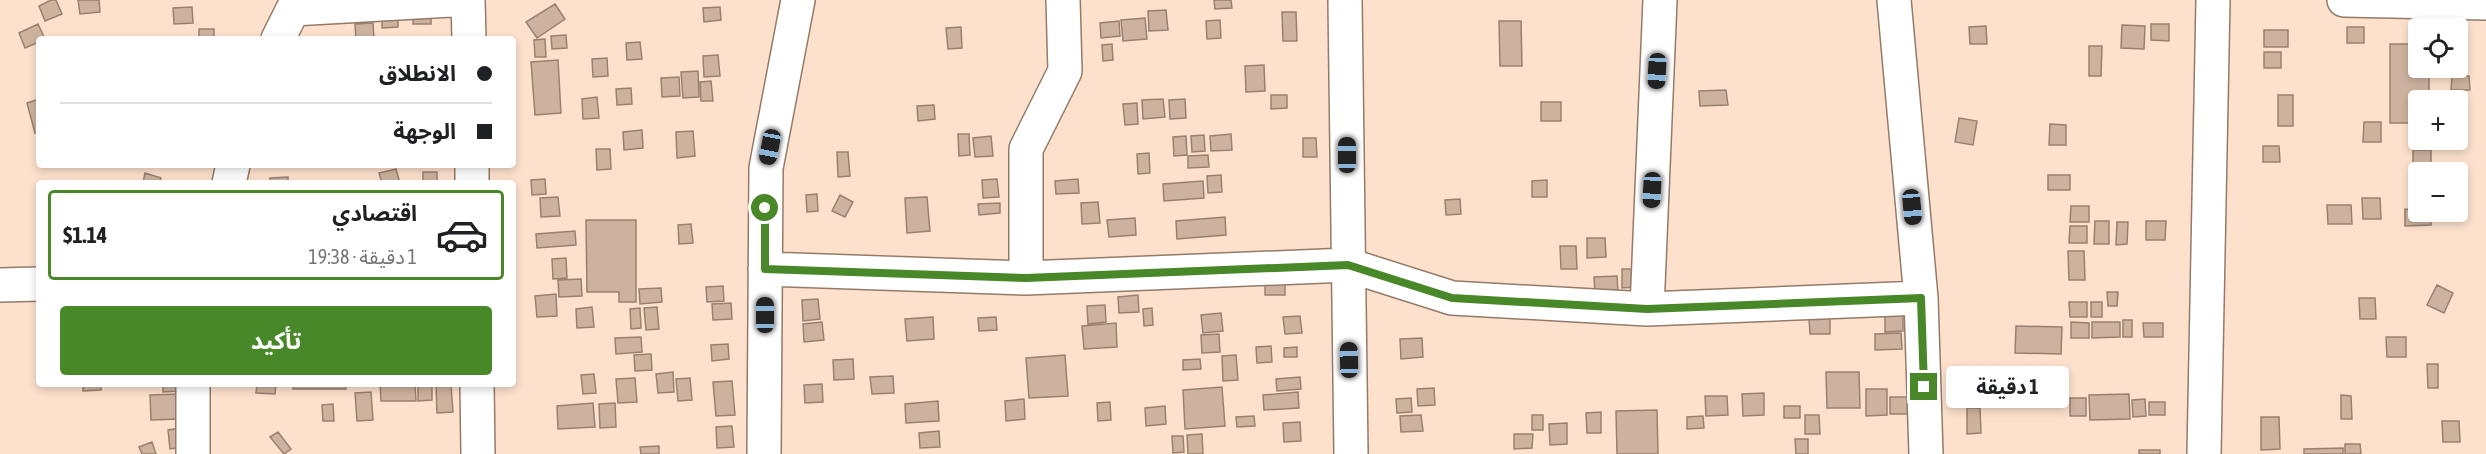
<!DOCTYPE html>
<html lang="ar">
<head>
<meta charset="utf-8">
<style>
	body { margin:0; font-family:"Asap Condensed","Noto Sans Arabic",sans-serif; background:#f2f2f2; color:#202124; direction:rtl; height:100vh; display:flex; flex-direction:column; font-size:22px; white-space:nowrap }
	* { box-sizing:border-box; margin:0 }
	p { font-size:20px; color:#757577 }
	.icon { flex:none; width:33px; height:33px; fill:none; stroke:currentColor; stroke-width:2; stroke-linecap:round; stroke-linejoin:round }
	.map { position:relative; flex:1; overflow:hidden; direction:ltr }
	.panel { position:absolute; left:36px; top:180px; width:480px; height:207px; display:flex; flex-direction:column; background:#fff; border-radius:6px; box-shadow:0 3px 9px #0003; direction:rtl }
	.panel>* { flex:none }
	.top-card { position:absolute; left:36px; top:36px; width:480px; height:132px; border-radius:6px; box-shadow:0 3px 9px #0003; direction:rtl; display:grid; align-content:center; height:132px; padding:0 24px; background:#fff }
	.fabs { position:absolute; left:2408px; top:18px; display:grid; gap:12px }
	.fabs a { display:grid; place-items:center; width:60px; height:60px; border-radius:6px; background:#fff; box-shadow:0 3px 9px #0003; font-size:30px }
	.end { position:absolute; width:27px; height:27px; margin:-14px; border:8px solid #488829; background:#fff; box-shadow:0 0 0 3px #fff }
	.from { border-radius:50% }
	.bubble { position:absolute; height:42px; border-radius:6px; background:#fff; box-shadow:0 3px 9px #0003; font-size:20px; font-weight:700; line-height:42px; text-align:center; direction:rtl }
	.car { position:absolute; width:18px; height:36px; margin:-18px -9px; border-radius:8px; box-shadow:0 0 4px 2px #0007; background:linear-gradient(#222 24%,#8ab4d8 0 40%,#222 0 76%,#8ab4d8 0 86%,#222 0) }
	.top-card b { display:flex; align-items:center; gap:21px; height:57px; font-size:22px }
	.top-card b+b { border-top:2px solid #e0e0e0 }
	.top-card i { width:15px; height:15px; background:#202124 }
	ul { padding:10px 0 0; list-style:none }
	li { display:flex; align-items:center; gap:18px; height:90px; margin:0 12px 9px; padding:0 12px; border:3px solid transparent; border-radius:6px }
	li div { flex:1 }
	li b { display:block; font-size:22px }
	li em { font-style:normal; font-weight:700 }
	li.on { border-color:#488829 }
	li>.icon { width:54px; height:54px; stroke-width:1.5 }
	.cta { display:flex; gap:12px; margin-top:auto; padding:12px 24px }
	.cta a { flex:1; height:69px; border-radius:6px; background:#488829; color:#fff; font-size:24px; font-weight:700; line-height:69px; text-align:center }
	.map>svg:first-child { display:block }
</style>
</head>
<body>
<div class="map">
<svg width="2486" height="454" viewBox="0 0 2486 454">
	<rect width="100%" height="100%" fill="#fde1cd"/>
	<path fill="#cdb39f" stroke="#9a816f" stroke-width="1.5" d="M51 0H56L62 14 45 21 39 6Z
		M78 0H99L100 12 80 14Z
		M1214 0H1231L1232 8 1215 9Z
		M555 4 565 19 537 38 526 22Z
		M192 7 193 23 174 24 173 8Z
		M720 7 721 20 704 22 703 8Z
		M1166 10 1168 30 1149 31 1148 11Z
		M382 12H398V27L382 28Z
		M431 12V24H413V13Z
		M1282 12H1296L1297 41H1283Z
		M1145 18 1147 39 1123 41 1121 20Z
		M1220 20 1221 38 1207 39 1206 21Z
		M1119 21 1120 36 1101 38 1100 23Z
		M1499 21H1521L1522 66H1500Z
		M373 23 374 39H356L355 24Z
		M38 24 45 39H39V42L25 48 19 33Z
		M2151 24H2169V41L2151 40Z
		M2122 25 2145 26 2144 49 2121 48Z
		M2450 25H2467V43H2457V28H2450Z
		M1986 26 1987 44H1970L1969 27Z
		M961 27 962 48 948 49 946 28Z
		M2347 27H2364V43H2347Z
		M199 29H214V39H199Z
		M2264 30H2288V47H2264Z
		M566 35 567 48 552 49 551 36Z
		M545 39 546 57H535L534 40Z
		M640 42 642 59 627 60 626 43Z
		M1112 44 1113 60 1103 61 1102 45Z
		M2390 44H2418V68H2429V100H2418V123H2390Z
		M2089 46H2102L2101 76H2089Z
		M2264 52H2281V68H2264Z
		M718 55 720 76 704 77 703 56Z
		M607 58 608 76 593 77 592 59Z
		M558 60 561 113 535 115 531 62Z
		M1264 65 1265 91 1246 92 1245 66Z
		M698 71 699 97 683 98 681 72Z
		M2452 76H2469L2470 90H2451Z
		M679 77 680 96 662 97 661 78Z
		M711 81 713 101H701L700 82Z
		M631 88 632 104 617 105 616 89Z
		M1726 90 1728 105 1700 106 1699 91Z
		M1271 95H1287V108L1271 109Z
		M2278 95H2293V126H2278Z
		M597 97 599 118 583 119 582 99Z
		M39 99V132L35 133 27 103Z
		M1163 99 1165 117 1143 119 1142 100Z
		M1185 99 1186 118 1170 119 1169 100Z
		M1541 102H1561V121H1541Z
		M1137 103 1138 124 1125 125 1123 104Z
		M934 105 935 119 918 121 917 106Z
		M2457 106H2467V126H2457Z
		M1959 118 1977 121 1973 145 1955 142Z
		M2364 122H2381V142H2363Z
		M2050 124 2066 125V145H2049Z
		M642 130 643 148 624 150 623 132Z
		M693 131 695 156 677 158 676 132Z
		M958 134H969L970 155 959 156Z
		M1231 134 1232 150 1211 151 1210 136Z
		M1204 135 1205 151 1192 152 1191 136Z
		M991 136 993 156 975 157 973 138Z
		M1186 136 1187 155 1174 156 1173 137Z
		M1303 138H1316L1317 157H1303Z
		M2263 146H2279L2280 162H2263Z
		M596 149H610L611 169 597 170Z
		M2413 150H2431V167H2413Z
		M837 152H848L850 176 838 177Z
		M1149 153 1150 173 1138 174 1137 154Z
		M1208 155 1209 167 1188 168V156Z
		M396 169 400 183H382L379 173Z
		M423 172H437V183H423Z
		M145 173 161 178 159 183H143Z
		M1221 175 1222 192 1208 193 1207 176Z
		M2048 175H2070V190H2048Z
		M288 177V183H270V178Z
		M545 179 546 194 532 195 531 180Z
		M997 179 999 197 983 198 982 180Z
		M1078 179 1079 193 1056 194 1055 181Z
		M1547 180V197H1532V181Z
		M1203 181 1204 198 1164 201 1163 184Z
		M817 194 818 211 807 212 806 195Z
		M840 195 853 202 845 217 832 211Z
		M558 197 560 216 541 217 540 198Z
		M927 197 930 231 907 233 905 198Z
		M2362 198H2380L2381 219H2363Z
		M1460 199 1461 214 1446 215 1445 200Z
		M1098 202 1100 223 1082 224 1081 203Z
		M1000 203V213L979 215 978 204Z
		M2327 205H2351L2352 224H2328Z
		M2071 206H2089V222H2070Z
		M2405 209 2431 212V225L2405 226Z
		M1225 217 1226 235 1177 239 1176 221Z
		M1135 218 1136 235 1109 237 1107 220Z
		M586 220H636V302H619V292H587Z
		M2095 221H2109V244H2094Z
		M2146 221H2166L2165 240H2146Z
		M2117 222H2128L2127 244 2116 245Z
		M691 224 693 243 679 244 678 225Z
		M2070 226H2087V243H2069Z
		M575 231 576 245 537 248 536 234Z
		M1587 238H1605L1606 257 1587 258Z
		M1560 246H1576L1577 269H1561Z
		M2068 251H2084L2085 280H2069Z
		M566 258 567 278 553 279 552 259Z
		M1622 269H1634L1635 287 1622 288Z
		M1617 276 1618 293 1595 294 1594 277Z
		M1265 278H1285V295H1265Z
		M581 279 582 296 559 297 558 280Z
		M2437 285 2453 293 2444 313 2427 305Z
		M723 286 724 301 707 302 706 287Z
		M661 288 662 302 640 304 639 289Z
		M2107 292H2118L2117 306H2108Z
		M556 294 557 316 537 317 535 296Z
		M1138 295 1139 312 1119 313 1118 297Z
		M2359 298H2375L2376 319H2360Z
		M818 299 820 319 803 321 802 300Z
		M2069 302H2087V317H2070Z
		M2091 302H2102V317H2091Z
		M731 303 732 319 713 320 712 304Z
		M1105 305 1106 322 1088 324 1087 306Z
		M592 307 594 327 577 328 576 309Z
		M657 307 659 329 646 330 644 308Z
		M640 308 641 328 631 329 630 309Z
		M1152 308 1153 325 1144 326 1143 309Z
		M1221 313 1223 331 1203 333 1201 315Z
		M1885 313H1903V331L1885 332Z
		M1300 316 1302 333 1285 334 1283 317Z
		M933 317 934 339 907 341 905 319Z
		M996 317 997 330 979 331 978 318Z
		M1809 318H1830V334H1810Z
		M2123 320H2132V337H2123Z
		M822 322 824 340 804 342 803 324Z
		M2071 322 2089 323V338H2071Z
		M2092 322H2120V337L2092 338Z
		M1116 323 1117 347 1084 349 1082 326Z
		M2143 323H2163V337H2144Z
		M2016 326 2062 327 2061 354 2015 353Z
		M1901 333 1902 349 1875 350V334Z
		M1219 334 1220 352 1202 353 1201 335Z
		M641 337 642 352 616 354 615 338Z
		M2386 337H2406V357H2387Z
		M1422 338 1423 357 1401 359 1400 339Z
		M728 344 729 359 712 361 711 345Z
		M1271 346 1272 362 1257 363 1256 347Z
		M1297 347V357H1284V348Z
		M651 354 652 370 635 371 634 355Z
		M1065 355 1068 396 1029 398 1026 358Z
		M1236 355 1238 380 1223 381 1222 356Z
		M853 359 854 379 834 380 833 360Z
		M1200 359 1201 369 1183 370V360Z
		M2427 364H2438V388H2428Z
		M673 372 674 392 658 393 656 374Z
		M1826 372H1859L1860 408H1827Z
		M594 374 596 393 583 394 581 375Z
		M893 376 894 393 872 394 870 377Z
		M1300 377 1301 389 1277 391 1276 379Z
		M635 378 637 402 618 403 616 379Z
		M690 378 692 400 678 401 676 379Z
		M732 381 735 415 716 416 713 382Z
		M83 384H101V390L83 391Z
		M163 384H180L181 391 163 392Z
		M257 384H276L275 394 256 393Z
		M293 384H346V389H293Z
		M380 384H415L416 401H381Z
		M418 384H432V400L418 401Z
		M822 384 823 402 805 403 804 385Z
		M451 385 453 412 437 413 436 386Z
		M1222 387 1225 426 1185 429 1183 390Z
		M1434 388 1435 405 1418 406 1417 389Z
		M1866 389H1887V415L1866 416Z
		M371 392 373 420 357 421 355 393Z
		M1298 392 1299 408 1264 410 1263 395Z
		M1764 393V415L1743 416 1742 394Z
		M179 394 180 419 151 420 150 395Z
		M2129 394 2130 419 2090 420 2089 395Z
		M2341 395 2351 396 2352 419H2341Z
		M1705 396H1727L1728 415 1706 416Z
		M1890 397H1908L1909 414H1890Z
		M1411 398 1412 412 1397 413 1396 399Z
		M2070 398H2086V416H2070Z
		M1024 399 1025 419 1006 421 1005 401Z
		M2145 399 2146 416 2133 417 2132 400Z
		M938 401 939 421 906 423 905 404Z
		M1110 402 1111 420 1098 421 1097 403Z
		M2149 402H2165V415H2149Z
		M593 403 595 427 558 429 557 406Z
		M615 403 616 427 600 428 599 404Z
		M333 404 334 421H323L322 405Z
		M1165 406 1166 424 1146 426 1145 408Z
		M1784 406H1800V418H1784Z
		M1967 408H1980L1981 433 1967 434Z
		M1657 410 1658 454H1617L1616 411Z
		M1601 412V433H1587L1586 413Z
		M1421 415 1423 431 1401 432 1400 416Z
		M1532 415H1543V430H1532Z
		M1805 415H1819L1820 434H1805Z
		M1254 416 1255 426 1237 427 1236 417Z
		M1703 416 1704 428 1687 429V417Z
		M2261 417H2279L2280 449 2261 450Z
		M2442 421H2459L2460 442H2443Z
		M1300 422 1301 441 1284 442 1283 423Z
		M1567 423V444L1550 445 1549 424Z
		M732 426 734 447 717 448 716 427Z
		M181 428 183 447 170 449 168 430Z
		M939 431 940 447 920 448 919 433Z
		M278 432 291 449 284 454 270 437Z
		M1202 434 1203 454H1188L1187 435Z
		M1514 434H1533L1532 448 1514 449Z
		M1172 436H1183L1184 452 1173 453Z
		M1795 439H1808V454H1796Z
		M152 442 156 454H142L139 447Z
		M2345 444H2360L2361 454H2345Z
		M659 446V454H641L640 447Z
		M2343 448V454H2304V449Z
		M2139 450H2160V454H2139Z"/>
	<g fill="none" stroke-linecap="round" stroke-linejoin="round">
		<g stroke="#937b68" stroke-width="36">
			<path id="street" d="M468 0 469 39
				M1345 0 1351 454
				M1894 0 1921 298 1926 454
				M2344 0 2486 3
				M278 39 293 9 451 0
				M472 165V183
				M229 183 233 165
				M765 269 1026 278 1348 265 1452 298 1647 309 1921 298
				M1026 278V149L1065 71 1063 0
				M0 285 39 284
				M1647 309 1660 0
				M193 384V454
				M477 384 478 454
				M764 454 766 168 798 0
				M2204 454 2213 0"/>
		</g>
		<use href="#street" stroke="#fff" stroke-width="33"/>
	</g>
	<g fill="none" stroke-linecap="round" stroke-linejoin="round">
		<path stroke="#488829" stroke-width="8" d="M765 208V269L1026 278 1348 265 1452 298 1647 309 1921 298 1924 387"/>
	</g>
</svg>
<div class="fabs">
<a><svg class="icon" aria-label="locate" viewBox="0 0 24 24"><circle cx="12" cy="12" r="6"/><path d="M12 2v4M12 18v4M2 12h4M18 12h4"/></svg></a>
<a>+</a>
<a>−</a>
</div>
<i class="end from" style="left:765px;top:208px"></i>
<i class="end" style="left:1924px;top:387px"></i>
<div class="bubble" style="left:1946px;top:366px;width:123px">1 دقيقة</div>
<i class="car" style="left:1657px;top:71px;rotate:183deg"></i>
<i class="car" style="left:770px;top:147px;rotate:191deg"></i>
<i class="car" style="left:1347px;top:155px;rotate:0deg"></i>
<i class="car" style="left:1652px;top:190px;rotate:183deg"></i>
<i class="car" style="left:1912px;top:207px;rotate:175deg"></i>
<i class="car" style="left:765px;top:315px;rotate:0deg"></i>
<i class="car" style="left:1349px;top:360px;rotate:359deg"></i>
<div class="top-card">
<b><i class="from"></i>الانطلاق</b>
<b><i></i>الوجهة</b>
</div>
<section class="panel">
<ul>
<li class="on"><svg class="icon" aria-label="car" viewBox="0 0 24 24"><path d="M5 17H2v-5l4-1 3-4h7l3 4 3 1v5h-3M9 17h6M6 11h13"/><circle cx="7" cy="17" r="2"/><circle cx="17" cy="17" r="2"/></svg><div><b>اقتصادي</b><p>1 دقيقة · 19:38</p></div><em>$1.14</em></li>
</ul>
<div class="cta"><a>تأكيد</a></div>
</section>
</div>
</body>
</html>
